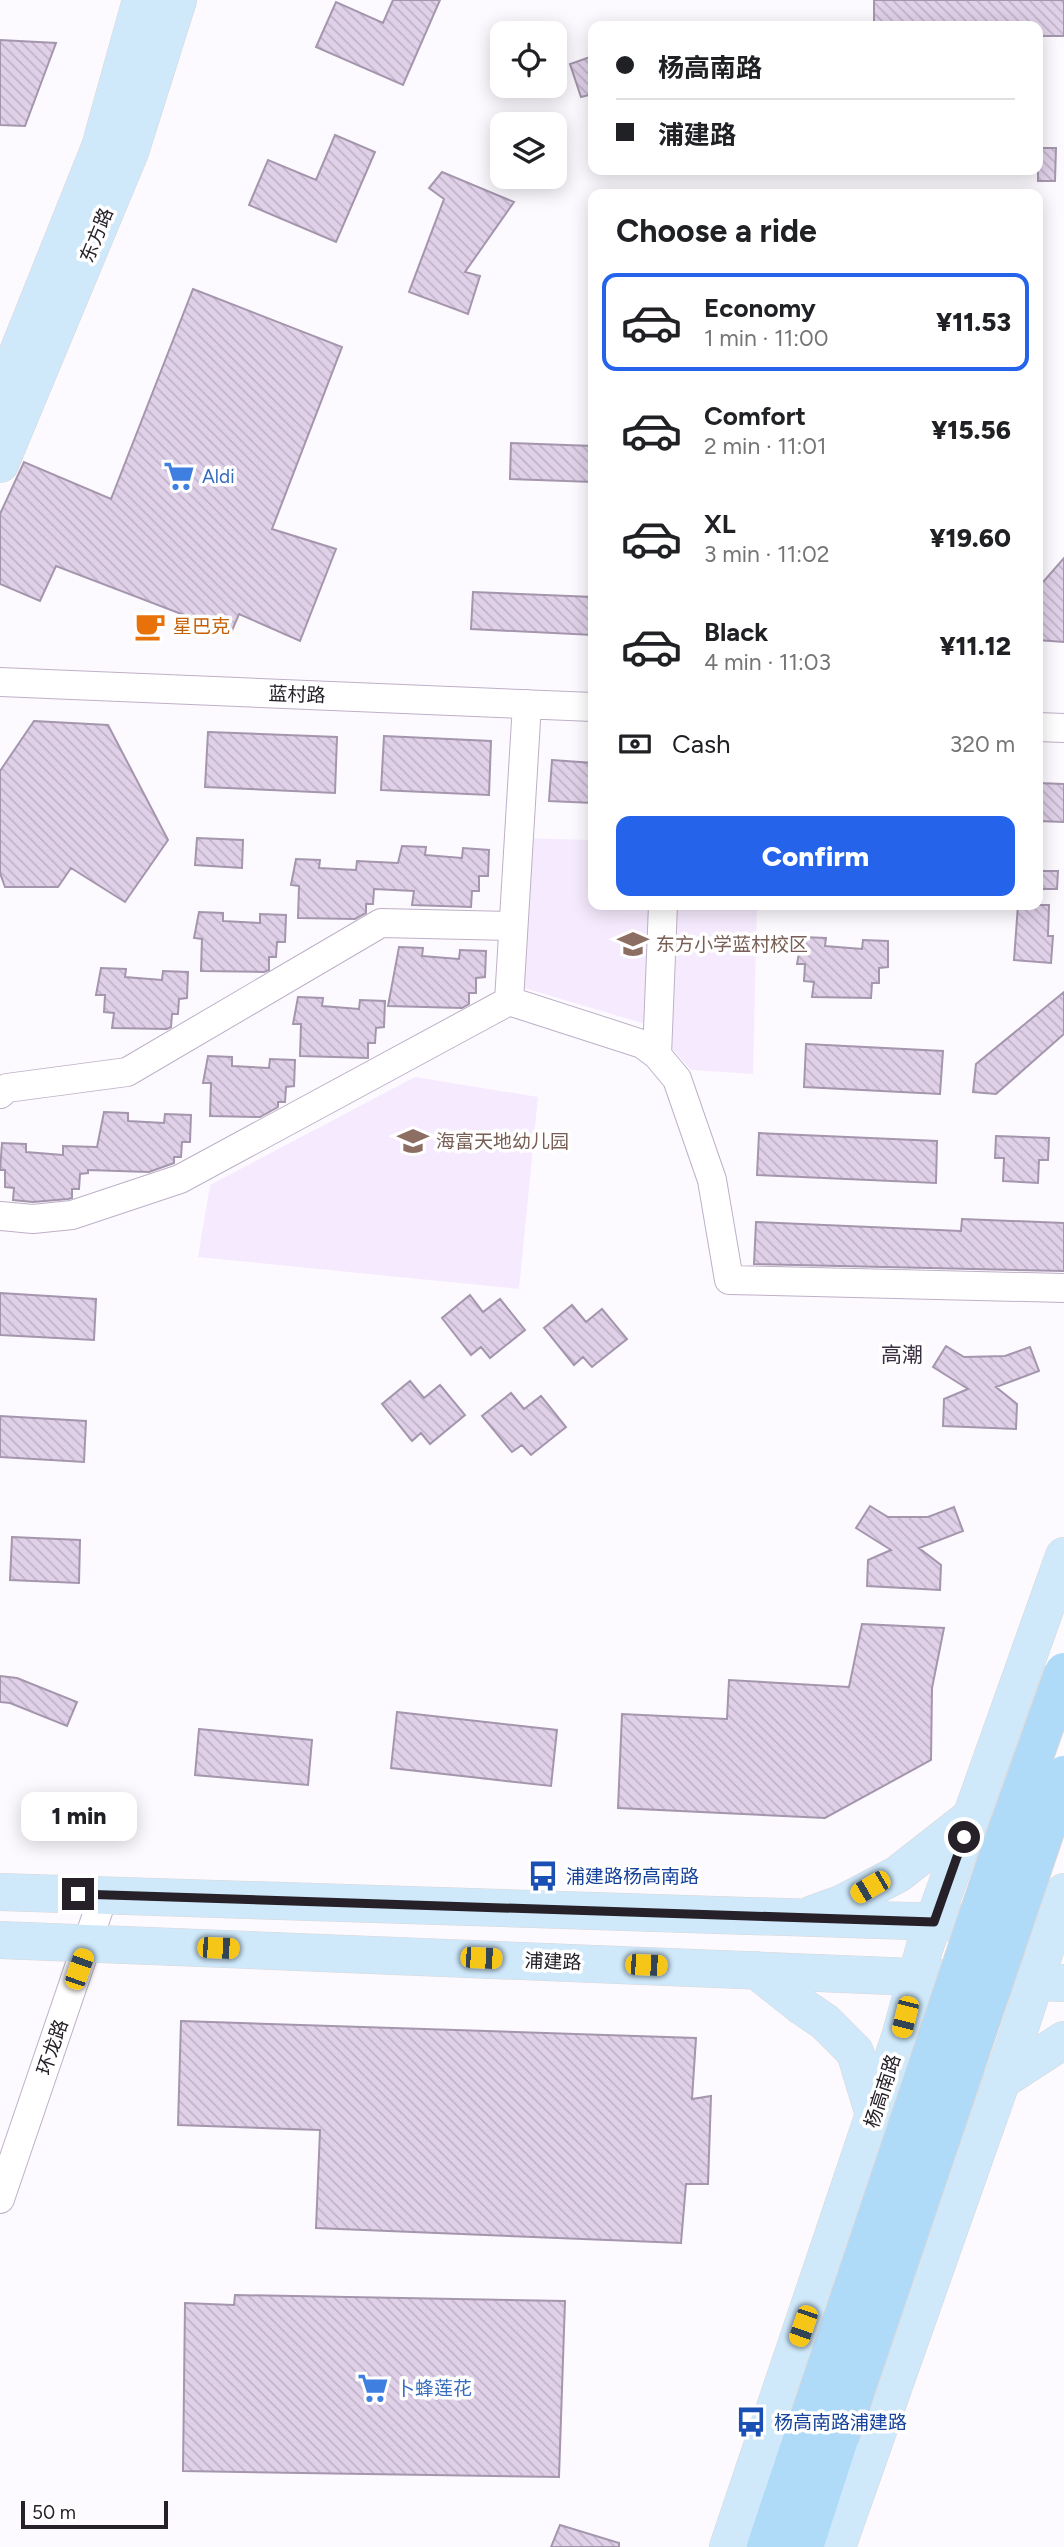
<!DOCTYPE html>
<html lang="en">
<head>
<meta charset="utf-8">
<style>
	body { margin:0; font-family:Figtree,"Noto Sans SC",sans-serif; background:#f6f6f6; color:#202124; height:100vh; display:flex; flex-direction:column; font-size:26px; white-space:nowrap }
	* { box-sizing:border-box; margin:0 }
	p { font-size:23px; color:#757577 }
	.icon { flex:none; width:38px; height:38px; fill:none; stroke:currentColor; stroke-width:2; stroke-linecap:round; stroke-linejoin:round }
	.map { position:relative; flex:1; overflow:hidden }
	.side { position:absolute; left:588px; top:189px; width:455px; height:721px; display:flex; flex-direction:column; background:#fff; border-radius:14px; box-shadow:0 4px 18px #0003 }
	.side>* { flex:none }
	.banner { position:absolute; left:588px; top:21px; width:455px; height:154px; border-radius:14px; box-shadow:0 4px 18px #0003; display:grid; align-content:center; height:154px; padding:0 28px; background:#fff }
	.controls { position:absolute; left:490px; top:21px; display:grid; gap:14px }
	.controls a { display:grid; place-items:center; width:77px; height:77px; border-radius:14px; background:#fff; box-shadow:0 4px 18px #0003; font-size:35px }
	.scale { position:absolute; left:21px; bottom:18px; width:147px; box-sizing:border-box; padding-left:7px; border:4px solid #262129; border-top:0; font-size:19px; line-height:24px; white-space:nowrap; color:#262129; -webkit-text-stroke:5px #fff; paint-order:stroke }
	.end { position:absolute; width:32px; height:32px; margin:-16px; border:9px solid #262129; background:#fff; box-shadow:0 0 0 4px #fff }
	.from { border-radius:50% }
	.bubble { position:absolute; height:49px; border-radius:14px; background:#fff; box-shadow:0 4px 18px #0003; font-size:23px; font-weight:800; line-height:49px; text-align:center }
	.car { position:absolute; width:21px; height:42px; margin:-21px -10px; border-radius:9px; box-shadow:0 0 5px 2px #0007; background:linear-gradient(#f5c518 24%,#345 0 40%,#f5c518 0 76%,#345 0 86%,#f5c518 0) }
	.banner b { display:flex; align-items:center; gap:24px; height:66px; font-size:26px }
	.banner b+b { border-top:2px solid #e0e0e0 }
	.banner i { width:18px; height:18px; background:#202124 }
	ul { padding:0; list-style:none }
	li { display:flex; align-items:center; gap:21px; height:98px; margin:0 14px 10px; padding:0 14px; border:4px solid transparent; border-radius:14px }
	li div { flex:1 }
	li b { display:block; font-size:26px }
	li em { font-style:normal; font-weight:800 }
	li.active { border-color:#2563eb }
	li>.icon { width:63px; height:63px; stroke-width:1.5 }
	h2 { padding:0 28px; font-size:32px; line-height:84px }
	.pay { display:flex; align-items:center; gap:18px; height:77px; padding:0 28px; font-size:26px }
	.pay p { margin-inline-start:auto }
	.button { display:flex; gap:14px; margin-top:auto; padding:14px 28px }
	.button a { flex:1; height:80px; border-radius:14px; background:#2563eb; color:#fff; font-size:28px; font-weight:800; line-height:80px; text-align:center }
	.map>svg:first-child { display:block }
</style>
</head>
<body>
<div class="map">
<svg width="1064" height="2547" viewBox="0 0 1064 2547">
	<defs>
		<pattern id="building-back-hatch" width="6" height="6" patternUnits="userSpaceOnUse" patternTransform="scale(1.75)"><rect width="6" height="6" fill="#e0d1e9"/><path d="M-1 5l2 2M0 0l6 6M5-1l2 2" fill="none" stroke="#c0b3c8"/></pattern>
	</defs>
	<rect width="100%" height="100%" fill="#fdfaff"/>
	<path fill="#f6ebfe" d="M522 838 593 840V905H757L753 1074 691 1070 652 1026 507 983Z
		M415 1077 538 1097 519 1289 198 1257 210 1185Z"/>
	<path fill="url(#building-back-hatch)" stroke="#a496ad" stroke-width="2" d="M393 0H440L403 85 316 47 336 2 383 23Z
		M874 0H1064V36H1038V26H874Z
		M0 40 56 43 25 126 0 125Z
		M593 56V94L581 97 570 64Z
		M335 135 375 152 336 242 249 205 268 160 316 180Z
		M1038 148H1056L1055 181H1038Z
		M442 172 514 202 465 272 480 276 468 314 409 292 444 199 429 188Z
		M193 289 342 347 272 529 336 549 300 641 239 614 231 633 56 566 40 601 0 584V514L24 462 111 499Z
		M511 443 593 446V482L510 479Z
		M1064 558V642L1038 640V581H1044Z
		M473 592 593 597V635L471 629Z
		M34 721 108 725 168 840 125 902 71 868 58 887H5L0 873V771Z
		M208 732 337 737 335 793 205 787Z
		M384 736 491 741 489 795 381 790Z
		M552 760 593 763V803L549 801Z
		M1038 783 1064 784V822L1038 821Z
		M197 838 243 840 242 868 195 865Z
		M402 846 426 847 425 855 462 858 463 848 489 850 488 876H479V891H472L471 907 412 905 414 891 374 889 373 904H366V913L355 919 298 918 299 886 291 885 296 859 320 860 319 868 356 870 357 861 398 863Z
		M1038 871H1058L1057 889H1038Z
		M1018 905H1049L1048 936H1053L1051 963 1014 960Z
		M199 912 223 913V921L260 923V914L286 915 285 942H277L276 957H269V970L264 972 201 971 202 939 194 938Z
		M802 937 826 938 825 946 862 949 863 940 888 941V967L879 968V983H872L871 998 812 997 814 982 804 981 805 964H797Z
		M399 947 423 948 422 956 459 959 460 950 486 951 485 977 476 978V993H469V1004L462 1008 388 1006Z
		M101 968 126 969 125 977 162 980 163 971 188 972 187 998 179 999 178 1014H172L171 1027 167 1029 112 1028 114 1013 104 1012 105 995H96Z
		M1064 992V1034L996 1094 973 1092 976 1064Z
		M298 997 323 998 322 1006 359 1009 360 1000 385 1001 384 1027 376 1028 375 1043H368V1058L300 1056 301 1024H293Z
		M806 1044 943 1051 940 1094 804 1087Z
		M208 1056 232 1057V1066L269 1068 270 1059 295 1060 294 1086 286 1087 285 1102H278V1107L260 1117 210 1116 211 1083H203Z
		M104 1112 128 1113V1121L164 1123 165 1114 191 1115 190 1142H182L181 1157H174V1163L149 1172 88 1170V1173L80 1174 79 1189H72V1198L68 1199 33 1202 13 1200 14 1188 5 1187V1170H0L2 1143 26 1144V1152L63 1155V1146L97 1147Z
		M759 1133 937 1141 936 1183 757 1175Z
		M996 1136 1049 1138 1048 1160H1039L1038 1183 1003 1181 1004 1158H995Z
		M962 1219 1064 1223V1271L754 1264 756 1222 961 1231Z
		M0 1293 96 1299 94 1340 0 1335Z
		M470 1295 483 1312 500 1299 525 1330 490 1358 481 1347 471 1355 442 1318Z
		M572 1305 586 1322 602 1309 627 1339 592 1367 583 1357 574 1365 544 1328Z
		M946 1346 964 1357 1005 1356 1030 1347 1039 1371 996 1387 1017 1404 1016 1429 943 1426 944 1399 968 1389 933 1367Z
		M410 1381 424 1398 440 1385 465 1415 430 1444 421 1433 412 1441 382 1404Z
		M511 1393 524 1409 541 1396 566 1427 531 1455 522 1445 512 1452 482 1416Z
		M0 1416 86 1421 84 1462 0 1457Z
		M870 1506 888 1517H928L954 1507 963 1531 919 1548 941 1565 940 1590 867 1586 868 1560 891 1550 856 1528Z
		M12 1537 80 1540 79 1583 10 1580Z
		M862 1624 944 1628 932 1688 931 1760 825 1818 618 1808 622 1714 727 1719 729 1680 849 1687Z
		M0 1676 17 1678 77 1702 67 1726 10 1703 0 1702Z
		M397 1712 557 1730 551 1786 391 1768Z
		M199 1729 312 1740 308 1785 195 1775Z
		M181 2021 696 2038 692 2099 711 2096 708 2184H686L681 2243 316 2228 320 2130 178 2125Z
		M235 2295 565 2301 559 2477 183 2471 185 2303 234 2305Z
		M560 2525 619 2543V2547H551Z"/>
	<g fill="none" stroke-linecap="round" stroke-linejoin="round">
		<g stroke="#beb0c7" stroke-width="30">
			<path id="minor" d="M0 682 593 707
				M1038 727 1064 728
				M509 1001 527 704
				M657 1055 663 905
				M0 1094 7 1088 127 1072 381 923 513 926
				M0 1216 33 1219 72 1215 180 1179 509 1001 642 1044 657 1055 677 1079 712 1180 729 1280 1064 1288
				M0 2199 104 1894"/>
		</g>
		<g stroke="#d8d7d8" stroke-width="38">
			<path id="major" d="M0 397 100 147 141 0
				M0 464 130 152 178 0
				M0 1892 1064 1926
				M813 1914 841 1904 898 1874 972 1816
				M0 1940 1064 1983
				M756 1970 800 2005 825 2022 855 2052 874 2115
				M1001 2081 1064 2040
				M728 2547 900 2037 925 1946 1064 1556
				M837 2547 1015 2043 1064 1892"/>
		</g>
		<g stroke="#d8d7d8" stroke-width="40">
			<path id="highway" d="M766 2547 807 2425
				M804 2547 840 2436"/>
		</g>
		<use href="#minor" stroke="#fff" stroke-width="28"/>
		<use href="#major" stroke="#cfe9fb" stroke-width="37"/>
		<use href="#highway" stroke="#afdbf9" stroke-width="38"/>
		<g stroke="#d8d7d8" stroke-width="40" stroke-linecap="butt">
			<path id="highway-bridge" d="M807 2425 999 1854 1064 1672
				M840 2436 1064 1775"/>
		</g>
		<use href="#highway-bridge" stroke="#afdbf9" stroke-width="38"/>
	</g>
	<g fill="none" stroke-linecap="round" stroke-linejoin="round">
		<path stroke="#262129" stroke-width="9" d="M78 1894 934 1922 964 1837"/>
	</g>
	<defs>
		<g id="supermarket-bare" transform="scale(2.415)"><path d="M-6-5.5h2.5l.6 2H6L4.5 2H-2.5L-4.4-4H-6ZM-1.5 3.2a1.3 1.3 0 1 0 .1 0ZM3 3.2a1.3 1.3 0 1 0 .1 0Z" fill="#3f7fe0" stroke="#fff" stroke-width="2.5" paint-order="stroke"/></g>
		<g id="cafe-bare" transform="scale(2.415)"><path d="M-5.5-4.5H6V0H3Q3 3.5 0 3.5H-2.5Q-5.5 3.5-5.5 0ZM3-3.2v2h1.7v-2ZM-6 4.5H4V6H-6Z" fill="#e8710a" stroke="#fff" stroke-width="2.5" paint-order="stroke"/></g>
		<g id="school-bare" transform="scale(2.415)"><path d="M0-5L7-2L0 1L-7-2ZM-4 1L0 2.5L4 1V4Q0 6-4 4Z" fill="#8d6e63" stroke="#fff" stroke-width="2.5" paint-order="stroke"/></g>
		<g id="bus-bare" transform="scale(2.415)"><path d="M-5-6H5V4H4V6H2V4H-2V6H-4V4H-5ZM-3.5-4V0h7V-4ZM-3.5 1.2v1.5H-2V1.2ZM2 1.2v1.5H3.5V1.2Z" fill="#1a4fb4" stroke="#fff" stroke-width="2.5" paint-order="stroke"/></g>
	</defs>
	<g fill-rule="evenodd">
		<use href="#supermarket-bare" x="179" y="476"/>
		<use href="#cafe-bare" x="150" y="626"/>
		<use href="#school-bare" x="633" y="944"/>
		<use href="#school-bare" x="413" y="1141"/>
		<use href="#bus-bare" x="543" y="1876"/>
		<use href="#supermarket-bare" x="373" y="2388"/>
		<use href="#bus-bare" x="751" y="2422"/>
	</g>
	<g text-anchor="middle" stroke-width="7" stroke-linejoin="round" paint-order="stroke">
		<g font-size="19" fill="#262129" stroke="#fff">
			<text transform="translate(96 235) rotate(-68)" y="7">东方路</text>
			<text transform="translate(297 694) rotate(2)" y="7">蓝村路</text>
			<text transform="translate(553 1961) rotate(2)" y="7">浦建路</text>
			<text transform="translate(52 2047) rotate(-71)" y="7">环龙路</text>
			<text transform="translate(882 2091) rotate(-72)" y="7">杨高南路</text>
		</g>
		<g font-size="19" fill="#366cbe" stroke="#fff" text-anchor="start">
			<text x="202" y="483">Aldi</text>
			<text x="396" y="2395">卜蜂莲花</text>
		</g>
		<g font-size="19" fill="#c56008" stroke="#fff" text-anchor="start">
			<text x="173" y="633">星巴克</text>
		</g>
		<g font-size="19" fill="#785e54" stroke="#fff" text-anchor="start">
			<text x="656" y="951">东方小学蓝村校区</text>
			<text x="436" y="1148">海富天地幼儿园</text>
		</g>
		<g font-size="19" fill="#164399" stroke="#fff" text-anchor="start">
			<text x="566" y="1883">浦建路杨高南路</text>
			<text x="774" y="2429">杨高南路浦建路</text>
		</g>
		<g font-size="21" fill="#3c3143" stroke="#fff">
			<text x="902" y="1362">高潮</text>
		</g>
	</g>
</svg>
<div class="controls">
<a><svg class="icon" aria-label="locate" viewBox="0 0 24 24"><circle cx="12" cy="12" r="6"/><path d="M12 2v4M12 18v4M2 12h4M18 12h4"/></svg></a>
<a><svg class="icon" aria-label="layers" viewBox="0 0 24 24"><path d="M12 4l9 5-9 5-9-5zM3 14l9 5 9-5"/></svg></a>
</div>
<div class="scale">50 m</div>
<i class="end from" style="left:964px;top:1837px"></i>
<i class="end" style="left:78px;top:1894px"></i>
<div class="bubble" style="left:21px;top:1792px;width:116px">1 min</div>
<i class="car" style="left:870px;top:1887px;rotate:240deg"></i>
<i class="car" style="left:218px;top:1948px;rotate:92deg"></i>
<i class="car" style="left:481px;top:1958px;rotate:92deg"></i>
<i class="car" style="left:646px;top:1965px;rotate:92deg"></i>
<i class="car" style="left:79px;top:1969px;rotate:19deg"></i>
<i class="car" style="left:905px;top:2017px;rotate:194deg"></i>
<i class="car" style="left:803px;top:2326px;rotate:199deg"></i>
<div class="banner">
<b><i class="from"></i>杨高南路</b>
<b><i></i>浦建路</b>
</div>
<section class="side">
<h2>Choose a ride</h2>
<ul>
<li class="active"><svg class="icon" aria-label="car" viewBox="0 0 24 24"><path d="M5 17H2v-5l4-1 3-4h7l3 4 3 1v5h-3M9 17h6M6 11h13"/><circle cx="7" cy="17" r="2"/><circle cx="17" cy="17" r="2"/></svg><div><b>Economy</b><p>1 min · 11:00</p></div><em>¥11.53</em></li>
<li><svg class="icon" aria-label="car" viewBox="0 0 24 24"><path d="M5 17H2v-5l4-1 3-4h7l3 4 3 1v5h-3M9 17h6M6 11h13"/><circle cx="7" cy="17" r="2"/><circle cx="17" cy="17" r="2"/></svg><div><b>Comfort</b><p>2 min · 11:01</p></div><em>¥15.56</em></li>
<li><svg class="icon" aria-label="car" viewBox="0 0 24 24"><path d="M5 17H2v-5l4-1 3-4h7l3 4 3 1v5h-3M9 17h6M6 11h13"/><circle cx="7" cy="17" r="2"/><circle cx="17" cy="17" r="2"/></svg><div><b>XL</b><p>3 min · 11:02</p></div><em>¥19.60</em></li>
<li><svg class="icon" aria-label="car" viewBox="0 0 24 24"><path d="M5 17H2v-5l4-1 3-4h7l3 4 3 1v5h-3M9 17h6M6 11h13"/><circle cx="7" cy="17" r="2"/><circle cx="17" cy="17" r="2"/></svg><div><b>Black</b><p>4 min · 11:03</p></div><em>¥11.12</em></li>
</ul>
<div class="pay"><svg class="icon" aria-label="cash" viewBox="0 0 24 24"><path d="M3 7h18v10H3z"/><circle cx="12" cy="12" r="2"/></svg>Cash<p>320 m</p></div>
<div class="button"><a>Confirm</a></div>
</section>
</div>
</body>
</html>
